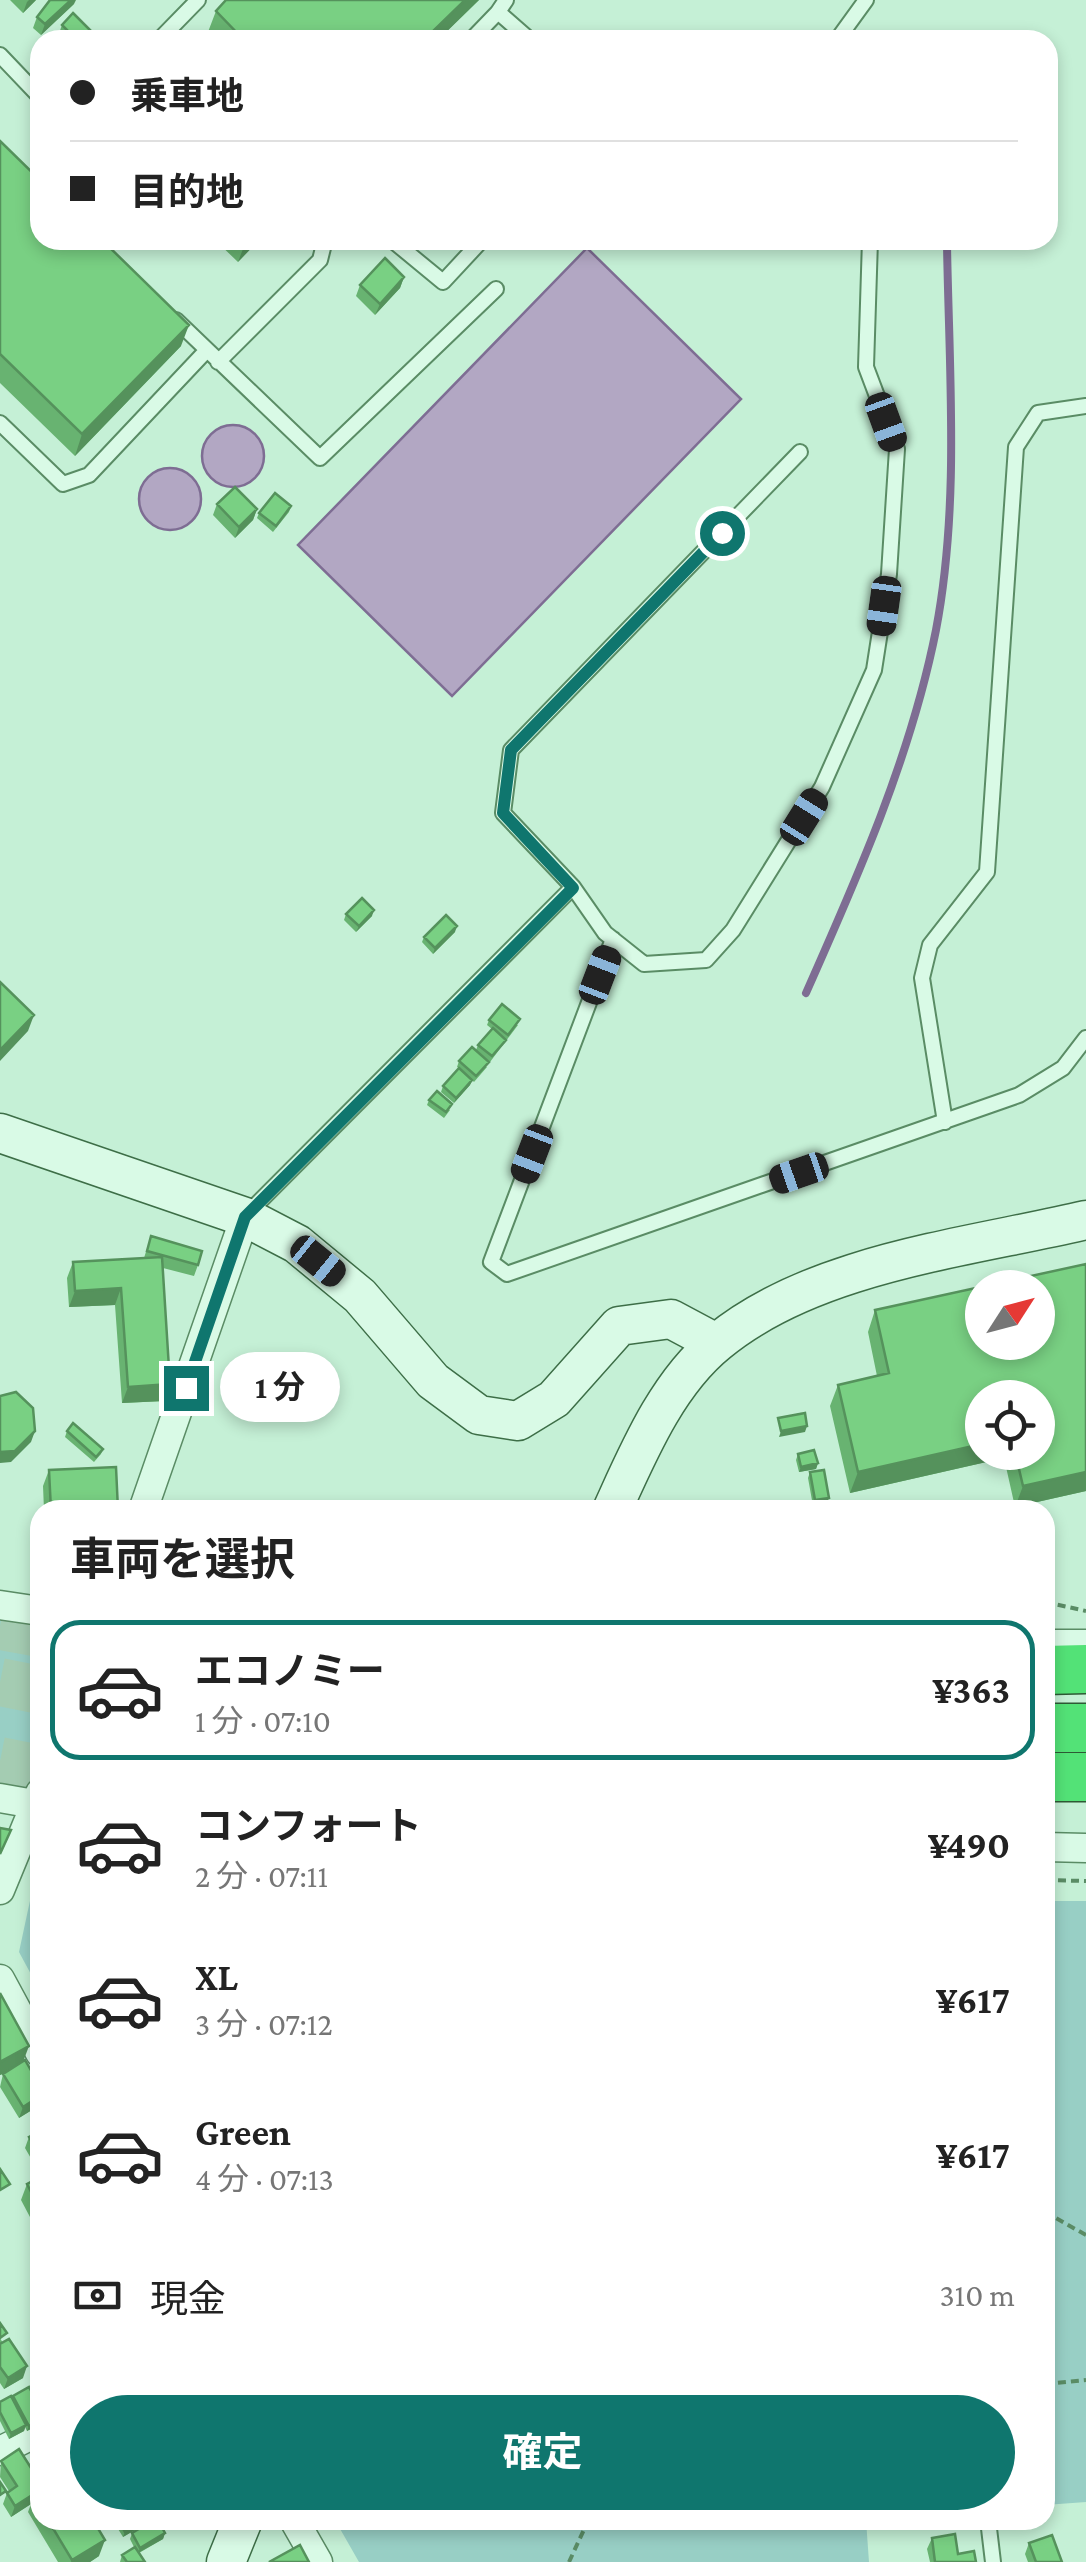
<!DOCTYPE html>
<html lang="ja">
<head>
<meta charset="utf-8">
<style>
	body { margin:0; font-family:"Crimson Pro","Noto Sans JP",serif; background:#f2f2f2; color:#222; height:100vh; display:flex; flex-direction:column; font-size:38px; white-space:nowrap }
	* { box-sizing:border-box; margin:0 }
	p { font-size:32px; color:#767676 }
	.icon { flex:none; width:55px; height:55px; fill:none; stroke:currentColor; stroke-width:2; stroke-linecap:round; stroke-linejoin:round }
	.map { position:relative; flex:1; overflow:hidden }
	.sheet { position:absolute; left:30px; top:1500px; width:1025px; height:1030px; display:flex; flex-direction:column; background:#fff; border-radius:30px; box-shadow:0 5px 15px #0003 }
	.sheet>* { flex:none }
	.hud { position:absolute; left:30px; top:30px; width:1028px; height:220px; border-radius:30px; box-shadow:0 5px 15px #0003; display:grid; align-content:center; height:220px; padding:0 40px; background:#fff }
	.needle { width:65px; rotate:54deg }
	.controls { position:absolute; left:965px; top:1270px; display:grid; gap:20px }
	.controls a { display:grid; place-items:center; width:90px; height:90px; border-radius:50%; background:#fff; box-shadow:0 5px 15px #0003; font-size:50px }
	.end { position:absolute; width:45px; height:45px; margin:-22px; border:12px solid #0f766e; background:#fff; box-shadow:0 0 0 5px #fff }
	.from { border-radius:50% }
	.bubble { position:absolute; height:70px; border-radius:35px; background:#fff; box-shadow:0 5px 15px #0003; font-size:32px; font-weight:700; line-height:70px; text-align:center }
	.car { position:absolute; width:30px; height:60px; margin:-30px -15px; border-radius:12px; box-shadow:0 0 8px 2px #0007; background:linear-gradient(#222 24%,#8ab4d8 0 40%,#222 0 76%,#8ab4d8 0 86%,#222 0) }
	.hud b { display:flex; align-items:center; gap:35px; height:95px; font-size:38px }
	.hud b+b { border-top:2px solid #e0e0e0 }
	.hud i { width:25px; height:25px; background:#222 }
	ul { padding:0; list-style:none }
	li { display:flex; align-items:center; gap:30px; height:140px; margin:0 20px 15px; padding:0 20px; border:5px solid transparent; border-radius:30px }
	li div { flex:1 }
	li b { display:block; font-size:38px }
	li em { font-style:normal; font-weight:700 }
	li.selected { border-color:#0f766e }
	li>.icon { width:90px; height:90px; stroke-width:1.5 }
	h2 { padding:0 40px; font-size:45px; line-height:120px }
	.pay { display:flex; align-items:center; gap:25px; height:110px; padding:0 40px; font-size:38px }
	.pay p { margin-inline-start:auto }
	.cta { display:flex; gap:20px; margin-top:auto; padding:20px 40px }
	.cta a { flex:1; height:115px; border-radius:60px; background:#0f766e; color:#fff; font-size:40px; font-weight:700; line-height:115px; text-align:center }
	.map>svg:first-child { display:block }
</style>
</head>
<body>
<div class="map">
<svg width="1086" height="2562" viewBox="0 0 1086 2562">
	<rect width="100%" height="100%" fill="#c5f0d6"/>
	<path fill="#98cfc5" d="M0 1611 40 1618V1767L28 1809 0 1802Z
		M40 1854V1991L19 1952Z
		M1045 1901H1086V2502L1045 2505Z
		M335 2520H866L869 2562H359Z"/>
	<path fill="#b2a7c3" stroke="#7e6d93" stroke-width="2.5" d="M587 248 741 399 452 696 298 545Z
		M202 456a31 31 0 1 1 62 0a31 31 0 1 1-62 0Z
		M139 499a31 31 0 1 1 62 0a31 31 0 1 1-62 0Z"/>
	<g fill="none" stroke-linecap="round" stroke-linejoin="round">
		<path stroke="#7e6d93" stroke-width="8" d="M806 993C858 876 911 756 936 630 960 504 949 371 947 244"/>
		<path stroke="#a4ccb2" stroke-width="48" stroke-dasharray="48 24" stroke-linecap="butt" d="M0 1626 40 1633
			M0 1682 40 1690
			M0 1761 40 1769"/>
		<g stroke="#5a8c65" stroke-width="18">
			<path id="lane" d="M506 0 498 12 530 40
				M159 40 198 0
				M471 40 498 12
				M837 40 866 0
				M0 55 40 97
				M392 240 443 282 482 240
				M176 320 320 458 496 289
				M218 362 320 260 325 240
				M0 423 63 484 89 475 206 351
				M800 452 511 750 503 813 573 887 605 933 644 964 706 960 733 930 822 787 874 670 889 574 897 449 866 367 870 240
				M613 939 491 1262 507 1274 1019 1095 1063 1068 1086 1038
				M945 1122 922 978 930 945 987 872 1016 447 1038 413 1086 406
				M245 1216 573 887
				M988 2520 993 2562"/>
		</g>
		<g stroke="#5a8c65" stroke-width="31">
			<path id="street" d="M143 1510 245 1217
				M0 1605 40 1611
				M1045 1644H1086
				M0 1798 40 1805
				M1045 1847 1086 1848
				M0 1890 40 1793
				M0 1979 40 2053
				M0 2451 40 2431
				M294 2520 318 2562"/>
		</g>
		<g stroke="#3d6e47" stroke-width="41">
			<path id="secondary" d="M0 1133 245 1217 297 1244 360 1296 433 1381 479 1415 518 1421 554 1399 619 1326 671 1319 716 1343
				M612 1510C638 1453 667 1383 718 1342 814 1263 967 1248 1086 1220
				M226 2562 243 2520"/>
		</g>
		<g stroke="#2e5a35" stroke-width="51">
			<path id="highway" d="M1045 1670 1086 1669
				M1045 1728H1086
				M1045 1777H1086"/>
		</g>
		<path stroke="#5a8c65" stroke-width="4" stroke-dasharray="8 5" stroke-linecap="butt" d="M1045 1602 1086 1611
			M1045 1880 1086 1881
			M1045 2212 1086 2235
			M1045 2384 1086 2380
			M425 2520 432 2528H518L590 2520
			M569 2562 588 2521"/>
		<use href="#lane" stroke="#d9fae6" stroke-width="14"/>
		<use href="#street" stroke="#d9fae6" stroke-width="28"/>
		<use href="#secondary" stroke="#d9fae6" stroke-width="38"/>
		<use href="#highway" stroke="#53e277" stroke-width="48"/>
	</g>
	<path fill="#68b371" fill-rule="evenodd" d="M10 0H36L23 13Z
		M226 0H479L438 40H216L208 32 216 11Z
		M74 4 41 35 33 28 37 17Z
		M62 25 100 40H62L58 36Z
		M0 141 181 346 75 456 0 383Z
		M215 240H259L238 262Z
		M404 277 400 288 375 315 356 296 360 285Z
		M217 504 257 509 253 520 235 538 213 515Z
		M291 506 289 512 273 532 257 518 259 513Z
		M346 914 372 916 356 932 344 920Z
		M455 932 433 954 422 942 424 937Z
		M489 1020 518 1025 490 1062 476 1050 478 1045 492 1029 487 1025Z
		M459 1061 487 1067 474 1082 472 1080 470 1085 454 1103 441 1092 443 1086 459 1068 457 1067Z
		M429 1100 450 1110 444 1118 427 1105Z
		M151 1236 198 1265 194 1276 163 1268 170 1384 164 1401 122 1403 115 1305 69 1307 67 1278 73 1262 144 1258Z
		M1086 1264V1491L1015 1507 1004 1458 850 1493 830 1406 838 1385 877 1376 868 1332 875 1310ZM1038 1398V1452H982Z
		M67 1431 103 1449 101 1454 94 1462 65 1437Z
		M798 1454 818 1463 816 1469 799 1472 796 1460Z
		M49 1470 118 1510H44L43 1486Z
		M810 1472 827 1503 813 1506 808 1478Z
		M0 1993 24 2061 40 2086V2105L19 2118 0 2087 3 2074 0 2075Z
		M40 2131V2174L25 2148 29 2137Z
		M40 2177V2236L21 2200 27 2184Z
		M0 2338 23 2378 4 2389 0 2383Z
		M40 2382V2424L27 2431 25 2427 24 2431 9 2439 0 2421V2402L12 2399 13 2396 30 2389 31 2387Z
		M40 2442V2471L31 2455 35 2444Z
		M1 2461 40 2482V2520H93L99 2556 90 2562H58L28 2512 31 2504 11 2517 3 2504 7 2493 9 2491 0 2477Z
		M116 2520H152L123 2537 115 2524Z
		M132 2533H165L163 2539 139 2553 145 2562H120L122 2555 134 2547 130 2539Z
		M932 2538 958 2554 976 2562H930L927 2549Z
		M1029 2543 1062 2562H1028L1025 2554Z"/>
	<path fill="#55925c" d="M29 0H36L23 13 27 2Z
		M71 0H76L74 4 41 35 45 24Z
		M465 0H479L438 40H424Z
		M247 240H259L238 262 246 241Z
		M404 277 400 288 375 315 380 304Z
		M189 325 181 346 75 456 82 434Z
		M257 509 253 520 235 538 239 527Z
		M374 910 372 916 356 932 359 926Z
		M457 926 455 932 433 954 435 948Z
		M34 1015 28 1031 0 1061V1050Z
		M472 1080 470 1085 454 1103 456 1098Z
		M121 1288 115 1305 69 1307 75 1291Z
		M170 1384 164 1401 122 1403 128 1387Z
		M807 1426 805 1432 779 1437 781 1431Z
		M35 1431 31 1442 11 1462 0 1463V1452Z
		M982 1444V1452H1007L1004 1458 850 1493 858 1472Z
		M818 1463 816 1469 799 1472 801 1467Z
		M1086 1472V1491L1015 1507 1023 1486Z
		M829 1498 827 1503 813 1506 815 1500Z
		M29 2046 23 2062 0 2075V2062Z
		M40 2096V2105L19 2118 23 2107Z
		M27 2366 23 2378 4 2389 8 2378Z
		M40 2420V2424L27 2431 29 2426Z
		M26 2425 24 2431 9 2439 11 2433Z
		M40 2490V2499L34 2495 31 2504 11 2517 15 2506Z
		M145 2520H152L123 2537 125 2532Z
		M165 2533 163 2539 138 2553 140 2548Z
		M105 2540 99 2556 90 2562H71L72 2560Z"/>
	<path fill="#79d083" stroke="#55925c" stroke-width="2.5" fill-rule="evenodd" d="M50 0H71L45 24 37 17Z
		M226 0H465L424 40H244L216 11Z
		M73 13 100 40H65L71 34 62 25Z
		M0 141 40 180V240H102L189 325 82 434 0 354Z
		M385 258 404 277 380 304 360 285Z
		M235 487 257 509 239 527 217 504Z
		M275 493 291 506 276 526 259 513Z
		M362 898 374 910 359 926 346 914Z
		M446 915 457 926 435 948 424 937Z
		M0 982 34 1015 0 1050Z
		M502 1004 520 1019 508 1035 489 1020Z
		M493 1028 506 1040 492 1056 478 1045Z
		M472 1047 489 1062 476 1076 459 1061Z
		M459 1068 472 1080 456 1098 443 1086Z
		M437 1091 452 1104 446 1112 429 1100Z
		M151 1236 202 1251 198 1265 147 1251Z
		M162 1257 170 1384 128 1387 121 1288 75 1291 73 1262Z
		M1086 1264V1472L1023 1486 1015 1452H1038V1398H982V1444L858 1472 838 1385 889 1373 875 1310ZM982 1288H1038V1342H982Z
		M16 1392 33 1408 35 1431 15 1451 0 1452V1396Z
		M805 1413 807 1426 781 1431 778 1418Z
		M73 1423 103 1449 96 1457 67 1431Z
		M814 1450 818 1463 801 1467 798 1454Z
		M116 1467 118 1510H51L49 1470Z
		M824 1470 829 1498 815 1500 810 1472Z
		M0 1828 11 1830 0 1854Z
		M0 1993 29 2046 0 2062Z
		M25 2060 40 2086V2096L23 2107 3 2074Z
		M40 2131V2156L29 2137Z
		M0 2169 10 2184 0 2190Z
		M40 2177V2209L27 2184Z
		M0 2323 7 2333 0 2338Z
		M9 2339 27 2366 8 2378 0 2367V2344Z
		M40 2382V2402L31 2387Z
		M29 2387 40 2406V2420L29 2426 13 2396Z
		M11 2396 26 2425 11 2433 0 2412V2402Z
		M19 2449 40 2482V2490L15 2506 7 2493 17 2486 1 2461Z
		M0 2482 6 2491 0 2495Z
		M40 2492V2506L34 2495Z
		M48 2520H93L105 2540 72 2560Z
		M118 2520H145L125 2532Z
		M154 2520H158L165 2533 140 2548 132 2533Z
		M955 2534 958 2554 974 2551 976 2562H935L932 2538Z
		M1052 2535 1062 2562H1036L1029 2543Z
		M300 2545 309 2562H269Z
		M135 2547 145 2562H127L122 2555Z"/>
	<g fill="none" stroke-linecap="round" stroke-linejoin="round">
		<path stroke="#0f766e" stroke-width="12" d="M186 1388 245 1217 573 888 503 813 511 750 722 533"/>
	</g>
</svg>
<div class="controls">
<a><svg class="needle" viewBox="-14 -14 28 28"><path d="M0-13l5 13h-10z" fill="#e53935"/><path d="M0 13l5-13h-10z" fill="#767676"/></svg></a>
<a><svg class="icon" aria-label="locate" viewBox="0 0 24 24"><circle cx="12" cy="12" r="6"/><path d="M12 2v4M12 18v4M2 12h4M18 12h4"/></svg></a>
</div>
<i class="end from" style="left:722px;top:533px"></i>
<i class="end" style="left:186px;top:1388px"></i>
<div class="bubble" style="left:220px;top:1352px;width:120px">1 分</div>
<i class="car" style="left:886px;top:422px;rotate:160deg"></i>
<i class="car" style="left:884px;top:606px;rotate:188deg"></i>
<i class="car" style="left:804px;top:817px;rotate:32deg"></i>
<i class="car" style="left:600px;top:975px;rotate:21deg"></i>
<i class="car" style="left:532px;top:1154px;rotate:201deg"></i>
<i class="car" style="left:799px;top:1173px;rotate:251deg"></i>
<i class="car" style="left:318px;top:1261px;rotate:129deg"></i>
<div class="hud">
<b><i class="from"></i>乗車地</b>
<b><i></i>目的地</b>
</div>
<section class="sheet">
<h2>車両を選択</h2>
<ul>
<li class="selected"><svg class="icon" aria-label="car" viewBox="0 0 24 24"><path d="M5 17H2v-5l4-1 3-4h7l3 4 3 1v5h-3M9 17h6M6 11h13"/><circle cx="7" cy="17" r="2"/><circle cx="17" cy="17" r="2"/></svg><div><b>エコノミー</b><p>1 分 · 07:10</p></div><em>¥363</em></li>
<li><svg class="icon" aria-label="car" viewBox="0 0 24 24"><path d="M5 17H2v-5l4-1 3-4h7l3 4 3 1v5h-3M9 17h6M6 11h13"/><circle cx="7" cy="17" r="2"/><circle cx="17" cy="17" r="2"/></svg><div><b>コンフォート</b><p>2 分 · 07:11</p></div><em>¥490</em></li>
<li><svg class="icon" aria-label="car" viewBox="0 0 24 24"><path d="M5 17H2v-5l4-1 3-4h7l3 4 3 1v5h-3M9 17h6M6 11h13"/><circle cx="7" cy="17" r="2"/><circle cx="17" cy="17" r="2"/></svg><div><b>XL</b><p>3 分 · 07:12</p></div><em>¥617</em></li>
<li><svg class="icon" aria-label="car" viewBox="0 0 24 24"><path d="M5 17H2v-5l4-1 3-4h7l3 4 3 1v5h-3M9 17h6M6 11h13"/><circle cx="7" cy="17" r="2"/><circle cx="17" cy="17" r="2"/></svg><div><b>Green</b><p>4 分 · 07:13</p></div><em>¥617</em></li>
</ul>
<div class="pay"><svg class="icon" aria-label="cash" viewBox="0 0 24 24"><path d="M3 7h18v10H3z"/><circle cx="12" cy="12" r="2"/></svg>現金<p>310 m</p></div>
<div class="cta"><a>確定</a></div>
</section>
</div>
</body>
</html>
